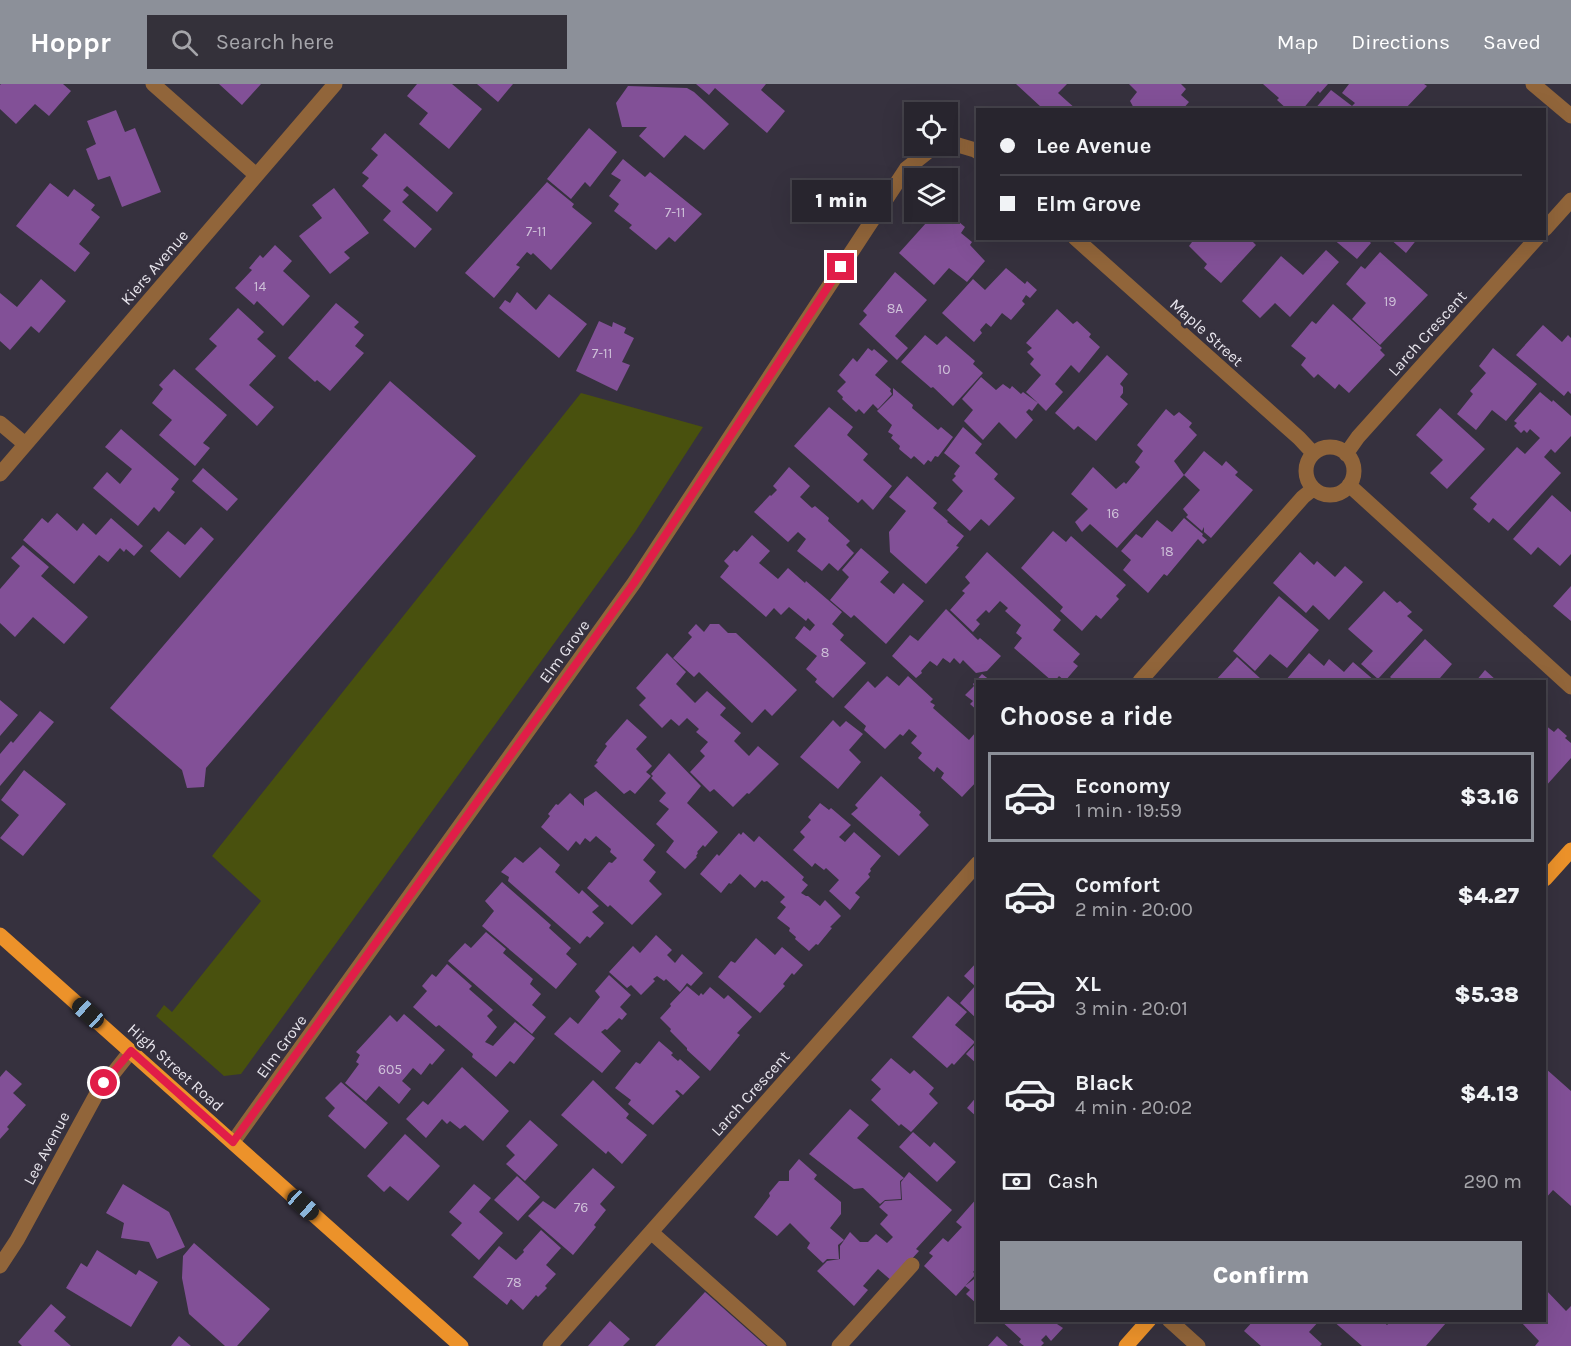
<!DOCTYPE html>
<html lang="en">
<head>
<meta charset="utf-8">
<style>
	body { margin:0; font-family:Karla,sans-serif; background:#34313a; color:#f1f3f6; height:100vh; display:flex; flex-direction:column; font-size:22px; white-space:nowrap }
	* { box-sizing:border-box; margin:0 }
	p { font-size:20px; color:#a5a5aa }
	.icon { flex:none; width:33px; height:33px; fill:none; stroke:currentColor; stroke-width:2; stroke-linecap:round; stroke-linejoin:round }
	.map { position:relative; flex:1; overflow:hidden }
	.sheet { position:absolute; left:976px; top:596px; width:570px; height:642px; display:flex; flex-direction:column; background:#28252e; border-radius:0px; box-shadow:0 6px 24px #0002,0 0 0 2px #44424a }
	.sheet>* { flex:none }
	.banner { position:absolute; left:976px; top:24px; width:570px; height:132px; border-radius:0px; box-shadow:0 6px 24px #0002,0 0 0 2px #44424a; display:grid; align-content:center; height:132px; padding:0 24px; background:#28252e }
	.fabs { position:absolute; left:904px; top:18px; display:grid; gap:12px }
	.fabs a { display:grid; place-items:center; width:54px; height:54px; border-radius:0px; background:#28252e; box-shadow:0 6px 24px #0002,0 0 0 2px #44424a; font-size:30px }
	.end { position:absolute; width:27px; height:27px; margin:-14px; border:8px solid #e11d48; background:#fff; box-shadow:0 0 0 3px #fff }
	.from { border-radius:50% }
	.bubble { position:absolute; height:42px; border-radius:0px; background:#28252e; box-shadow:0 6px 24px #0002,0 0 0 2px #44424a; font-size:20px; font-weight:800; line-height:42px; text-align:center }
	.car { position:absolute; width:18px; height:36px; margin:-18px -9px; border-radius:8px; box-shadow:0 0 4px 2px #0007; background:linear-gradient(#222 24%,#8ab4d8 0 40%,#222 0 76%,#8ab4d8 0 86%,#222 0) }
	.banner b { display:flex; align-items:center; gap:21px; height:57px; font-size:22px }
	.banner b+b { border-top:2px solid #44424a }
	.banner i { width:15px; height:15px; background:#f1f3f6 }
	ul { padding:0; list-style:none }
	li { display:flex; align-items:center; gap:18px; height:90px; margin:0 12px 9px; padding:0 12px; border:3px solid transparent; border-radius:0px }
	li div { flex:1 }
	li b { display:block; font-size:22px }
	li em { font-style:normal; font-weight:800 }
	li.active { border-color:#8c9099 }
	li>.icon { width:54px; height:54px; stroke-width:1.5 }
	h2 { padding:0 24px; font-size:27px; line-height:72px }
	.pay { display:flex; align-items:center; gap:15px; height:66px; padding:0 24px; font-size:22px }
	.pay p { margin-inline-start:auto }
	.cta { display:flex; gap:12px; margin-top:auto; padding:12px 24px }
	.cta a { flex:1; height:69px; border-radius:0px; background:#8c9099; color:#fff; font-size:24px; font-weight:800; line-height:69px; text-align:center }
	header { display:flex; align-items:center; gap:36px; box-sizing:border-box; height:84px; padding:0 30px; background:#8c9099; color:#fff }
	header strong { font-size:28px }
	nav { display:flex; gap:33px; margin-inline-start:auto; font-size:21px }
	.search { width:420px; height:54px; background:#34313a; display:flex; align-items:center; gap:15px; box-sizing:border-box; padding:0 21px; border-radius:0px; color:#a5a5aa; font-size:22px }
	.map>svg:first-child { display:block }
</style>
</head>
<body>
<header>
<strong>Hoppr</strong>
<div class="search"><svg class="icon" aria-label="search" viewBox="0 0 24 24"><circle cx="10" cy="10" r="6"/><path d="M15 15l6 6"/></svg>Search here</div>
<nav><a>Map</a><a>Directions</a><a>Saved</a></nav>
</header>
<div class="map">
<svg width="1571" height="1262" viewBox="0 0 1571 1262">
	<rect width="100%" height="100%" fill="#36313e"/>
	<path fill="#49510e" d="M581 309 703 343 635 448 241 990 224 992 156 932 164 921 172 928 261 817 212 772Z"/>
	<path fill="#825097" d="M1 0H63L71 7 49 32 35 20 16 40 0 25V1Z
		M219 0H261L242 21Z
		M417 0H452L482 25 449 65 419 40 428 29 407 12Z
		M477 0H513L498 18Z
		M696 0H766L761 6 785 27 767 49 715 4 709 11Z
		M1016 0H1067L1058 9 1077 26H1039L1041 23Z
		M1129 0H1181L1186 5 1181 11 1189 18 1182 26H1135L1130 17 1137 8Z
		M1263 0H1328L1320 9 1318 7 1302 26H1288L1277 16 1279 14Z
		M1349 0H1424L1427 2 1404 26H1314L1331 6 1352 22 1355 19 1342 9Z
		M628 2 687 4 694 8 729 40 704 66 685 51 664 74 639 52 647 43H622L616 19Z
		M116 26 125 48 135 44 161 108 122 123 110 92 98 96 86 65 96 60 87 37Z
		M589 44 617 68 590 103 585 98 571 115 547 95Z
		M385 49 453 109 437 128 407 102 403 106 409 111 402 118 432 145 415 164 383 136 391 127 362 102 369 94 362 89 378 71 371 65Z
		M623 75 645 93 650 88 702 130 675 158 669 153 656 166 629 144 632 141 614 127 619 120 609 112 621 96 611 90Z
		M547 98 574 120 572 123 592 139 551 186 533 169 531 171 527 168 516 181 520 183 494 214 465 189Z
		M50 99 68 113 74 105 95 121 91 126 100 133 79 160 90 169 75 188 16 142Z
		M334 104 369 149 344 168 350 174 330 190 299 152 322 134 312 121Z
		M936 128H947L965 143 961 149 972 158 970 161 985 177 967 198 949 184 934 201 899 169Z
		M1195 154H1249L1256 161 1221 199 1204 184 1207 180 1189 162Z
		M1332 154H1366L1371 159 1357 175Z
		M1389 154H1418L1406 169Z
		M275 161 292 177 283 187 310 212 283 242 257 217 254 221 235 204 252 186 249 184 260 171 263 174Z
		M1326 166 1339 178 1290 233 1275 219 1260 234 1242 217 1281 172 1303 191Z
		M1380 168 1428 211 1380 261 1352 235 1366 219 1346 200 1361 182 1365 185Z
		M1006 184 1025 200 1027 197 1037 206 1030 214 1026 211 1022 217 1025 220 1011 236 1002 229 991 243 986 239 980 246 982 249 974 258 942 229 973 195 985 206Z
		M895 188 927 216 895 252 908 264 897 276 859 240 867 231 863 227Z
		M41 195 66 217 39 249 31 242 10 266 0 257V209L17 223Z
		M517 208 536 226 549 210 587 240 559 274 499 224 505 216 510 219Z
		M336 219 359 238 354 243 364 251 355 262 364 269 330 307 317 296 315 298 288 274Z
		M1333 220 1382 264 1380 266 1385 271 1349 309 1339 300 1335 305 1318 290 1314 294 1301 281 1306 274 1291 262 1312 237 1316 240Z
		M238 224 264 248 257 255 276 272 249 301 274 323 257 342 195 285 217 262 209 255Z
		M1057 225 1073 240 1077 237 1091 250 1089 253 1100 263 1079 289 1071 281 1055 300 1063 308 1046 327 1038 319 1032 327 1029 325 1026 328 1033 336 1016 355 999 338 983 356 964 337 973 326 962 315 981 293 996 306 1003 300 1010 305 1012 302 1021 310 1023 308 1038 319 1026 308 1041 291 1030 280 1034 275 1027 268 1032 264 1026 259Z
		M599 237 612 243 613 238 626 244 624 249 634 254 622 278 630 281 617 307 576 287Z
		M1543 241 1562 258 1568 251 1571 254V310L1568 307 1564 312 1516 271Z
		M925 251 937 261 946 252 975 277 973 280 983 289 953 322 933 303 931 304 901 278Z
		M868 264 872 267 874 265 888 277 875 291 891 305 890 307 892 310 878 325 873 320 864 330 859 325 856 328 842 315 843 313 837 307 846 298 839 291 853 274 857 278Z
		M1493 264 1537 300 1506 337 1492 326 1476 346 1457 330 1473 310 1470 307 1486 289 1479 282Z
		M1107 271 1128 290 1120 300 1123 303V309L1120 313 1128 320 1096 357 1078 342 1074 346 1055 329Z
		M174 285 227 331 203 359 210 364 195 382 159 351 172 336 152 319 163 305 159 301Z
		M390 297 476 372 206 684 204 703 187 704 182 686 110 624Z
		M893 304 913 321 912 324 938 346 941 343 953 353 938 373 935 372 931 378 928 376 924 381 914 372 911 375 899 365 900 362 891 354 893 351 888 348 892 341 877 327 893 311Z
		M1540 308 1552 318 1553 316 1571 332V352L1555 369 1551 365 1544 373 1561 389 1508 447 1493 434 1489 439 1473 425 1477 420 1470 414 1517 363 1525 370 1540 354 1530 345 1527 349 1524 346 1521 349 1514 342 1517 339 1514 337Z
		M829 323 853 343 847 351 868 370 863 376 892 402 873 426 862 415 858 419 794 362Z
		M1440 324 1485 365 1447 405 1430 389 1443 376 1416 351Z
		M1166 325 1174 332 1179 328 1192 339 1189 343 1197 351 1174 377 1184 391 1117 464 1090 440 1082 448 1075 438 1088 425 1071 410 1093 383 1116 405 1124 398 1126 400 1140 383 1135 378 1143 367 1137 361Z
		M963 343 982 360 975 369 998 390 994 395 1015 414 989 442 981 435 970 447 947 426 963 407 952 396 956 392 954 390 960 382 944 369Z
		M121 345 179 395 171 405 175 408 159 428 154 423 138 442 93 404 107 388 120 400 132 385 105 363Z
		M1204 367 1222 382 1226 377 1238 388 1235 391 1253 406 1211 454 1204 448V443L1202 447 1186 433 1188 431 1183 425 1200 406 1184 391Z
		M789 383 810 402 800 413 812 424 815 422 829 434 828 437 850 457 846 461 854 469 838 487 829 479 822 487 797 467 806 455 798 448 788 458 754 428 770 411 771 412 777 406 773 402Z
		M203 384 238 415 227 427 192 397Z
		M907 392 937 419 933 424 948 437 947 438 964 452 956 462 959 463 926 500 890 468 889 448 906 427 889 413Z
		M1552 411 1571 428V470L1560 482 1538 463 1531 471 1513 455Z
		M57 429 77 447 83 439 96 451 111 434 143 462 134 472 126 465 124 468 120 464 108 478 99 471 74 500 23 456 42 434 48 439Z
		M1184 434 1203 450 1202 452 1207 456 1203 460 1198 455 1167 492 1164 490 1148 509 1123 486 1131 476 1121 467 1136 450 1142 454 1157 436 1172 448Z
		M201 443 214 455 180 494 150 467 168 447 185 461Z
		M1053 447 1066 458 1071 452 1126 501 1116 512 1119 515 1101 535 1096 531 1082 547 1060 527 1063 523 1021 484Z
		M752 451 770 467 759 479 778 495 788 484 805 499 806 497 842 528 832 540 844 551 840 556 866 579 833 614 815 598 817 595 806 585 817 572 795 554 804 542 810 547 815 541 808 534 806 537 789 523 781 531 774 524 766 533 720 493 729 482 724 477 734 466 737 468Z
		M23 461 49 483 41 492 88 533 64 560 33 533 15 553 0 539V505L20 482 11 474Z
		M861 464 889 488 880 498 894 510 903 499 924 517 886 560 854 531 851 534 830 516 849 493 842 486Z
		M987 468 1061 536 1053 546 1080 570 1073 578 1078 582 1065 597 1059 592 1055 597H1052L1014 564 1022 554 1016 549 1021 541 1005 527 1008 524 1000 517 989 529 986 526 976 536 980 540 973 548 950 526 965 509 962 507 970 499 965 493Z
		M1300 468 1314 481 1317 477 1335 493 1345 482 1363 498 1329 536 1313 521 1306 529 1273 499Z
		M1571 502V537L1553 522Z
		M1384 507 1397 519 1400 517 1412 528 1407 532 1423 546 1378 595 1361 580 1373 567 1348 545Z
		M1279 512 1319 546 1287 584 1270 570 1255 587 1233 567Z
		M946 525 978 556 980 554 1001 572 987 587 976 589 963 576 960 580 954 574 950 579 943 574 937 582 930 577 921 587 922 589 916 594 892 572 910 551 918 557Z
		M696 540 704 548 710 540H719L728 549H736L797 606 772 632 765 625 752 639 699 588 694 593 673 574 692 553 688 549Z
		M1425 555 1452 580 1440 594 1443 597H1394L1390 593Z
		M667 569 686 588 676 600 695 619 707 607 726 624 720 631 741 649 734 657 749 672 758 662 779 680 749 710 747 709 733 723 714 705 710 708 690 688 705 672 700 667 708 658 696 648 699 645 687 634 679 642 671 635 662 644 639 621 646 614 636 604Z
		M1309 569 1324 582 1329 575 1344 588 1353 578 1375 597H1285Z
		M1237 573 1261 595 1260 597H1215Z
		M1485 586 1497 597H1476Z
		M982 590 991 597H978V627L970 620 973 617 965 611 974 602 973 600Z
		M887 592 899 602 908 592 933 615 930 618 935 621 933 624 969 656 976 648 978 650V696L962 713 941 694 944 689 937 683 934 688 918 674 922 669 911 659 917 652 909 645 903 652 900 650 885 665 864 646 866 642 844 623 868 597 875 604Z
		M0 616 18 631 0 652Z
		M40 627 54 638 0 702V670L11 657 13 659Z
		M627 635 647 653 636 665 652 682 646 688 651 692 635 710 630 706 624 710 594 682 598 678 596 677 607 662 605 660Z
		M833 636 840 643 846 637 863 650 849 666 861 678 838 705 800 673Z
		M1545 641 1554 648 1558 644 1567 652 1565 654 1571 659V674L1545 703Z
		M669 669 701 702 687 719 718 748 705 763 703 761 697 768 698 769 696 772 697 773 685 785 666 768 674 757 656 740 669 725 659 717 666 709 651 694 653 692 651 690Z
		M24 686 66 720 23 772 0 754 19 731 1 716Z
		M881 692 921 728 919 731 929 741 899 772 851 730 858 724 855 721Z
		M596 707 655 761 643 776 656 788 649 797 662 810 632 841 610 821 608 823 587 804 609 778 612 779 617 774 610 768 611 765 596 752 590 758 585 754 580 761 576 757 568 767 541 743 550 732 548 730 556 720 558 721 570 709 584 722V715Z
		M820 719 829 726 831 724 851 741 839 753 845 758 854 748 881 772 870 785 871 787 868 790 870 793 855 809 860 813 850 826 829 807 839 796 826 784 824 786 815 779 812 783 793 766 805 753 800 748 811 736 808 733Z
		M743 748 754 758 759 752 804 793 802 796 808 801 801 809 806 812H808L820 822 825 816 841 832 830 843 832 844 818 861 816 860 809 867 795 855 796 853 789 847 790 844 777 834 786 823 780 818 785 813 767 797 764 798 762 796 755 804 740 790 731 800 729 799 721 809 700 790 717 770 719 772 739 749 741 751Z
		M540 763 560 781 555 788 579 810 582 806 599 822 592 828 604 839 590 854 587 852 580 860 508 797 509 793 501 788 515 773 523 779Z
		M502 798 551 841 549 844 571 864 566 870 577 880 556 905 482 842 494 827 485 817Z
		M486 848 506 865 503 869 533 895 530 900 541 910 532 921 546 933 532 950 448 877 465 859 471 864Z
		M656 851 672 866 667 871 675 879 682 870 703 889 691 902 687 899 680 908 666 895 664 897 657 892 653 895 655 897 641 911 631 901 627 904 609 888 633 862 640 869Z
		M756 854 775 871 782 863 803 881 794 891 792 889 783 900 785 902 760 929 718 893 731 877 735 879Z
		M978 877V936L960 919 975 902 964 892Z
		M447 880 472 902 469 905 493 926 487 932 497 943 485 958 493 962 515 938 535 954 514 980 510 977 496 993 472 973 473 970 439 941 436 943 413 923 427 907 422 902 432 890 436 893Z
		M609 891 631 911 620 923 627 930 622 936 619 934 607 946 605 945 601 948 621 967 602 989 554 950 570 933 578 940 600 913 595 907Z
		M687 902 699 912 701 909 703 911 710 903 724 915 728 911 752 933 737 949 740 951 710 987 687 966V964L670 947 671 945 660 934 671 922 670 920Z
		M948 912 967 928 955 941 975 958 954 981 952 979 947 984 912 953Z
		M404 930 445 966 432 981 430 979 421 991 413 984 402 997 411 1005 399 1020 379 1002 366 1017 345 999 359 980 356 978 360 971 356 968 390 931 397 938Z
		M659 957 673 969 671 971 678 977 680 975 700 993 683 1011 677 1006 675 1007 680 1012 653 1041 628 1020 631 1016 615 1004 636 978 640 980Z
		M978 957V981L966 970Z
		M891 974 910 990 914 986 934 1004 929 1010 938 1019 911 1048 901 1040 899 1042 871 1016 881 1005 871 996Z
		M462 983 509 1027 483 1057 465 1041 460 1045 450 1037 447 1040 442 1035 426 1054 406 1035 423 1017 428 1021Z
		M1545 984 1571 1007V1122L1553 1106 1545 1115Z
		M6 986 22 1000 13 1009 26 1021 7 1043 9 1045 0 1055V993Z
		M593 996 629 1030 626 1034 647 1051 622 1080 608 1067 606 1070 561 1031Z
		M341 998 388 1039 365 1065 328 1032 335 1024 325 1014Z
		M978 1011V1034L967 1024Z
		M850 1025 869 1041 857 1054 904 1094 900 1097 901 1115 885 1116 880 1120 863 1104 854 1105 809 1070Z
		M530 1036 558 1061 525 1097 506 1080 515 1071 506 1062Z
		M913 1048 930 1063 934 1058 956 1078 937 1098 899 1063Z
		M405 1050 440 1082 408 1117 390 1102 384 1108 367 1092Z
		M799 1075 817 1091 814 1095 841 1118V1130L830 1144 844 1156 838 1161 839 1175H827L823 1179 807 1164 810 1159 790 1139 777 1152 754 1133 770 1112 769 1109 779 1097H789V1087Z
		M593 1084 615 1103 600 1120 606 1126 594 1141 596 1143 573 1171 528 1132 543 1117 555 1125Z
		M909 1088 952 1126 916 1165 919 1167 892 1197 878 1185 863 1202 868 1206 854 1222 817 1187 827 1177 840 1175V1162L850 1148 860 1158H868L876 1150 887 1159 893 1153 880 1140 888 1131 879 1123 885 1117 902 1116 901 1098Z
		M517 1092 540 1113 518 1137 494 1116Z
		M123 1100 169 1128 185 1163 157 1175 149 1158 121 1154 124 1139 106 1129Z
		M474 1100 491 1114 479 1128 503 1149 479 1176 451 1151 462 1139 449 1128Z
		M978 1113V1183L973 1188 976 1190 956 1212 924 1182 933 1172 929 1169 943 1154 948 1158 962 1143 956 1138Z
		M541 1146 561 1164 546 1181 556 1190 545 1202 547 1204 538 1213 536 1211 523 1226 511 1215 507 1221 473 1193 499 1162 516 1176 524 1168 523 1166Z
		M194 1159 270 1225 237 1262H225L189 1230 182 1194 183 1172Z
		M97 1166 136 1191 139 1186 158 1198 131 1243 66 1204 81 1179 87 1183Z
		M978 1192V1221L966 1210 970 1206 965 1202Z
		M1545 1205 1566 1227 1571 1222V1262H1535L1539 1257 1519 1236H1545Z
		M705 1208 766 1262H655Z
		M51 1220 66 1233 54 1247 71 1262H22L18 1258Z
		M1000 1236H1060L1057 1240 1063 1244 1051 1257 1046 1251 1041 1256 1044 1259 1041 1262H1024L1019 1258 1021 1255Z
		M1254 1236H1320L1309 1248 1322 1260 1320 1262H1261L1244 1247Z
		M1332 1236H1381L1387 1241 1392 1236H1443L1446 1239 1426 1262H1362Z
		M610 1237 630 1255 623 1262H588Z
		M179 1252 191 1262H171Z
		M997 1252 1008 1262H988Z"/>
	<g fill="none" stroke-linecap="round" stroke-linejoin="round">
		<path stroke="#91653a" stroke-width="15" d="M153 0 256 91
			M1533 0 1571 32
			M948 58 975 66 978 68
			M1545 145 1571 116
			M1075 154 1299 354 1313 369
			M0 339 25 360
			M1306 387a24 24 0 1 1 48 0a24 24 0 1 1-48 0Z
			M1346 370 1358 353 1537 154
			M0 390 335 0
			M1349 401 1571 603
			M1140 597 1303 413 1313 405
			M233 1058 634 499 906 85 935 62
			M651 1148 779 1262
			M0 1182 17 1156 96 1011 131 967
			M1169 1236 1198 1262
			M550 1262 978 779
			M839 1262 912 1181"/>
		<path stroke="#ec922a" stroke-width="15" d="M1545 795 1571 766
			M0 851 461 1262
			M1126 1262 1149 1236"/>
	</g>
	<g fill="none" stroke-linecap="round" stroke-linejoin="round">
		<path stroke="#e11d48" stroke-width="8" d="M104 999 131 967 233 1058 634 499 841 183"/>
	</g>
	<g text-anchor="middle" stroke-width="6" stroke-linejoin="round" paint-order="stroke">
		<g font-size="14" fill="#cec0d8">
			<text x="675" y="133">7-11</text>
			<text x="536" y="152">7-11</text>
			<text x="260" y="207">14</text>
			<text x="1390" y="222">19</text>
			<text x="895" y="229">8A</text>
			<text x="602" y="274">7-11</text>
			<text x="944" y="290">10</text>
			<text x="1113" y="434">16</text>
			<text x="1167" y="472">18</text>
			<text x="825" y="573">8</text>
			<text x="390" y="990">605</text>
			<text x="581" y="1128">76</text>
			<text x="514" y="1203">78</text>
		</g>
		<g font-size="16" fill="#e8e5ed" stroke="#36313e">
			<text transform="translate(154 183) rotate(-49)" y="6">Kiers Avenue</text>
			<text transform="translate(1207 248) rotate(42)" y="6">Maple Street</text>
			<text transform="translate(1427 249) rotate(-48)" y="6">Larch Crescent</text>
			<text transform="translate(564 567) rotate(-54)" y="6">Elm Grove</text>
			<text transform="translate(281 962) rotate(-54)" y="6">Elm Grove</text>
			<text transform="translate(176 983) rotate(42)" y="6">High Street Road</text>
			<text transform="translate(750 1009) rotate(-48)" y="6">Larch Crescent</text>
			<text transform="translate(46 1064) rotate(-62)" y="6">Lee Avenue</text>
		</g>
	</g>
</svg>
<div class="fabs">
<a><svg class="icon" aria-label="locate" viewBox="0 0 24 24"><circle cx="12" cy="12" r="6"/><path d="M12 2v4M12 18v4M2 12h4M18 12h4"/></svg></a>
<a><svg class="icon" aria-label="layers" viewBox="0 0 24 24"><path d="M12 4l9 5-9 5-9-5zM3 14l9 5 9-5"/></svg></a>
</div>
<i class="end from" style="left:104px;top:999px"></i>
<i class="end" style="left:841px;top:183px"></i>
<div class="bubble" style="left:792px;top:96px;width:99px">1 min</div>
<i class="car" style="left:88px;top:929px;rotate:312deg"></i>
<i class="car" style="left:303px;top:1121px;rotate:132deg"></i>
<div class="banner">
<b><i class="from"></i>Lee Avenue</b>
<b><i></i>Elm Grove</b>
</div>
<section class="sheet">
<h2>Choose a ride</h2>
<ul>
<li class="active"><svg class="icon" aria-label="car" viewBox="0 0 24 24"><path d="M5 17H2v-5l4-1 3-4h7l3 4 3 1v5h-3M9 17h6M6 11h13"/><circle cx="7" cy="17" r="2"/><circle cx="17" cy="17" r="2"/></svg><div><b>Economy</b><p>1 min · 19:59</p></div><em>$3.16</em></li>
<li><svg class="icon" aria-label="car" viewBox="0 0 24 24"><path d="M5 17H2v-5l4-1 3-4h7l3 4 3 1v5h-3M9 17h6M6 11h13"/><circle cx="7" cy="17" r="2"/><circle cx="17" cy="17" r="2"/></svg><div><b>Comfort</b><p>2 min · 20:00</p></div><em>$4.27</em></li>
<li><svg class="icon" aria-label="car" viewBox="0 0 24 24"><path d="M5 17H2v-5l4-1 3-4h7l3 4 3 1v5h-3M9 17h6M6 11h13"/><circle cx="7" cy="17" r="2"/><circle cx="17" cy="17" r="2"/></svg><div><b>XL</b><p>3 min · 20:01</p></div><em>$5.38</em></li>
<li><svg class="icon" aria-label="car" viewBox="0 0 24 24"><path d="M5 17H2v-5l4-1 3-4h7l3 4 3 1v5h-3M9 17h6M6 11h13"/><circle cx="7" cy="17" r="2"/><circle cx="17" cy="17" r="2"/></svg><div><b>Black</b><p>4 min · 20:02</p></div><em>$4.13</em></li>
</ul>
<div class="pay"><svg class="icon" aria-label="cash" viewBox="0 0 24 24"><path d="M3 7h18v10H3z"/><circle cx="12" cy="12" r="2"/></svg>Cash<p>290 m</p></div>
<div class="cta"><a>Confirm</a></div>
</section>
</div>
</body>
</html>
